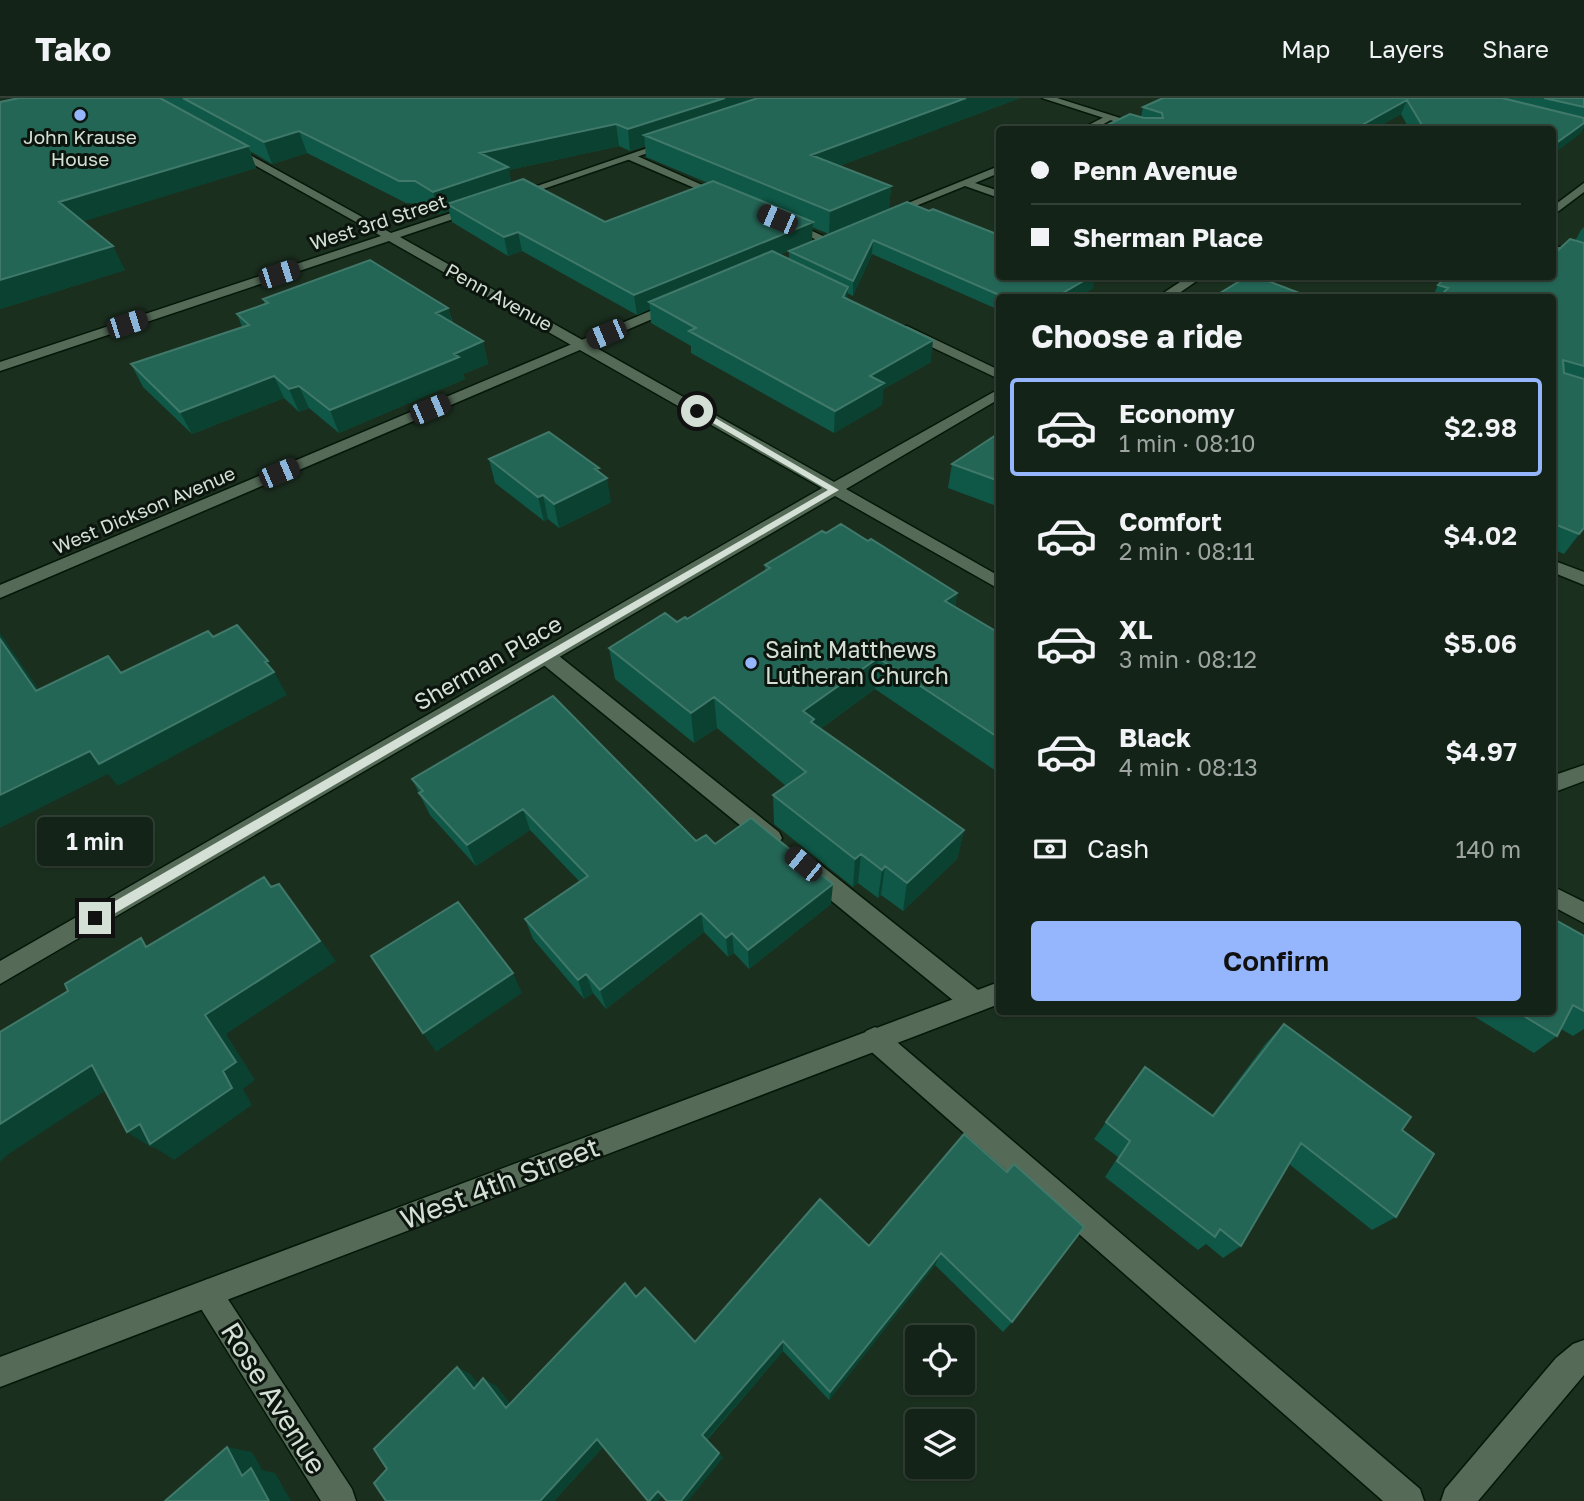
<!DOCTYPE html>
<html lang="en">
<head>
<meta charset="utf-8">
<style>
	body { margin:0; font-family:"Golos Text",sans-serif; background:#212f24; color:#f1f3f6; height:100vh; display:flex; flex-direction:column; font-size:26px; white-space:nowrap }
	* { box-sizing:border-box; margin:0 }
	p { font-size:23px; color:#9da4a1 }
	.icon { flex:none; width:38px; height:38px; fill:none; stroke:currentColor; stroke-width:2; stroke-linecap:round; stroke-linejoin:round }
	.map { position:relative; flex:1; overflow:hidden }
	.drawer { position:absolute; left:996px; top:196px; width:560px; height:721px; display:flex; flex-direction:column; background:#142317; border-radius:7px; box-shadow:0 2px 5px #0004,0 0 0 2px #334036 }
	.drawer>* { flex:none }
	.hud { position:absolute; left:996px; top:28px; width:560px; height:154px; border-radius:7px; box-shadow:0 2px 5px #0004,0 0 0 2px #334036; display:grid; align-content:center; height:154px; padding:0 35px; background:#142317 }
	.buttons { position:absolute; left:905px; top:1227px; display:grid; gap:14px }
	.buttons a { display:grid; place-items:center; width:70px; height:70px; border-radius:7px; background:#142317; box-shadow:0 2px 5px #0004,0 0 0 2px #334036; font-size:35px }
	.end { position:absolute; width:32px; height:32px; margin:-16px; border:9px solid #d4e0d5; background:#111; box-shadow:0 0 0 4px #111 }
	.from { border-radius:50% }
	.bubble { position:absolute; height:49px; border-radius:7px; background:#142317; box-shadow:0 2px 5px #0004,0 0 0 2px #334036; font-size:23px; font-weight:600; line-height:49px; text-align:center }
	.car { position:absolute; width:21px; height:42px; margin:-21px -10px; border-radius:9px; box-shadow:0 0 5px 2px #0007; background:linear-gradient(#222 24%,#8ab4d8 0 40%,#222 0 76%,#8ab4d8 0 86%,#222 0) }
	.hud b { display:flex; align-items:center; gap:24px; height:66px; font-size:26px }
	.hud b+b { border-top:2px solid #334036 }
	.hud i { width:18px; height:18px; background:#f1f3f6 }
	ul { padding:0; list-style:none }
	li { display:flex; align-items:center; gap:21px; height:98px; margin:0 14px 10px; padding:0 21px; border:4px solid transparent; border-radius:7px }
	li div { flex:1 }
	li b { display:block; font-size:26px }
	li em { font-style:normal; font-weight:600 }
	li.on { border-color:#95b6fd }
	li>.icon { width:63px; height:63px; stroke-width:1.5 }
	h2 { padding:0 35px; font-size:32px; line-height:84px }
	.pay { display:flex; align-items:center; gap:18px; height:77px; padding:0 35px; font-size:26px }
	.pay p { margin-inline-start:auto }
	.action { display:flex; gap:14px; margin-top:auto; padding:14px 35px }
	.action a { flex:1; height:80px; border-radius:7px; background:#95b6fd; color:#111; font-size:28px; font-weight:600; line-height:80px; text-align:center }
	header { display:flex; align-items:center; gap:42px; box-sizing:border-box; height:98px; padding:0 35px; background:#142317; border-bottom:2px solid #334036 }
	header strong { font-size:33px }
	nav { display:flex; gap:38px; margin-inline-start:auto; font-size:24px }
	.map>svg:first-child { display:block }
</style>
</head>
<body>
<header>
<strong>Tako</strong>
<nav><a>Map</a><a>Layers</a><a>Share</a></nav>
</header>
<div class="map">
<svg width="1584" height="1403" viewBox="0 0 1584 1403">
	<rect width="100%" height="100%" fill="#1b2f1f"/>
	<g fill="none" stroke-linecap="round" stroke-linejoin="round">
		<g stroke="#051708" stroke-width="3">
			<path id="service" d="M1108 17 1116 19 1093 32H1079Z
				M627 57H635L729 99 720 101 627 61Z
				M999 68V75L975 85 999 93V100L965 88 891 118 881 116Z
				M782 123H790L832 142 822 144 782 127Z
				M674 203 678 204V210L0 500V487Z
				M907 228 999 272V281L902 235V229Z
				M1552 462 1584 474V487L1552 474Z
				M547 552 554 554 779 734 782 740 779 746 771 749 763 746 540 564 538 559 540 554Z
				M809 762 817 764 983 896 986 904 983 912 974 915 965 912 801 778 798 771 801 764Z
				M875 929 884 933 1420 1391 1424 1403H1383L866 949 862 941 866 933Z
				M208 1181 218 1186 352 1391 356 1403H321L198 1206 193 1196 198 1186Z
				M1584 1242V1277L1478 1403H1441L1445 1391 1556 1260 1573 1246Z"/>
		</g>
		<g stroke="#051708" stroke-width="3">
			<path id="minor" d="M1042 0H1057L1158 32H1141Z
				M668 43 677 45 517 100 508 98Z
				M230 46 391 135 472 108H480V112L400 139 834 384 999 291V301L846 391 999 478V491L835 398 0 886V863L822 390 389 143 0 273V264L381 138 226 51V47Z
				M1584 85V94L1552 118V109Z
				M1552 147 1584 156V164L1552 154Z
				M1189 178H1204L1172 200H1156Z
				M1552 788 1584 804V825L1552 808Z"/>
		</g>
		<g stroke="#051708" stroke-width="3">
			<path id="secondary" d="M1584 667V683L1552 695V678Z
				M999 884V906L0 1289V1259Z"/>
		</g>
		<use href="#service" fill="#556b58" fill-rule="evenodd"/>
		<use href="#minor" fill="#556b58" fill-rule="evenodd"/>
		<use href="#secondary" fill="#556b58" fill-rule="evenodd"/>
	</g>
	<path fill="#0f5747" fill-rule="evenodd" d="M12 0H1020L839 68 891 88 889 111 829 136 812 129V143L779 157 789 161V153L907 104 1093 190 1077 200H999V212L872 156 853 198 847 195V201L931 264 883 291 882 307 834 335 691 255V248L651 225 650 211 637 217 522 153 508 158 452 124 449 113 439 116 421 106 406 105 307 55 272 66 250 53 256 70 83 123 125 172 0 211V4L14 1ZM619 48 630 53 645 48 646 59 708 85 605 124 511 85 509 72Z
		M1163 0H1584V29L1580 36 1552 32H1410L1401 16 1373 32H1097L1141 19 1143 9Z
		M1584 129V430L1564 456 1552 451V200H1432L1438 187 1555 155 1575 143 1581 132Z
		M263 201 448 210 453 225 483 243 488 266 463 276 465 281 339 335 309 310 299 314 284 300 192 336 143 289 131 266 242 229 237 216 265 207Z
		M999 335V409L948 390 952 366Z
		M489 361 600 375 611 404 559 430 548 421 544 423 495 385Z
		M826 435 868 443 957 495 955 509 999 535V675L875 591 820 631 964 732 957 761 903 813 881 797 878 800 858 785 853 789 774 726 773 697 786 688 717 630 694 645 615 581 609 550 687 521 765 473V467Z
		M412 681 696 743 715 746 831 806 749 871 734 855 728 859 704 834 606 911 593 895 584 901 533 841 525 821 580 784 530 732 476 768 430 717Z
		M1584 838V931L1573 938 1561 931 1557 938 1534 955 1467 914H1552Z
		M1284 926 1402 1032 1396 1119 1372 1132 1289 1066 1241 1148 1223 1160 1206 1146 1198 1152 1105 1079 1118 1059 1094 1041 1145 969 1212 1017 1266 945Z
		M964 1036 1012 1224 1003 1234 935 1167 829 1302 783 1253 707 1342 723 1360 663 1398 603 1349 554 1403H386L387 1371 457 1269 471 1277 478 1286 496 1288 510 1306 636 1199 695 1244 869 1148Z"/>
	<path fill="#0b4130" d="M725 0H790L644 37 645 48 630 53 628 31Z
		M966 0H1020L810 79 811 57Z
		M1407 2 1401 16 1373 32H1353Z
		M1584 25V29L1580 36 1552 57V48Z
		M616 26 619 48 509 72 513 92 447 106 449 113 439 116 433 94 480 55Z
		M299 33 307 55 272 66 264 44Z
		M248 48 256 70 72 127 59 104Z
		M891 88 889 111 829 136 830 113Z
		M813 124 812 143 657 208 649 204 650 211 637 217 634 197Z
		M518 134 522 153 508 158 504 139Z
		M873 142 872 156 853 198V183Z
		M113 148 125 172 0 211V182Z
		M1092 178H1096L1093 190 1077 200H1054Z
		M848 189 847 210 843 199Z
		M448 210 454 232 436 215Z
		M933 242 931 264 883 291 882 307 834 335 835 313 870 278Z
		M483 243 488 266 463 276 465 281 339 335 330 312 454 256Z
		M274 278 284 300 192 336 180 314Z
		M299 288 309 310 299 314 289 291Z
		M599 370 601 383 607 380 611 404 559 430 554 406 595 371Z
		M543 397 548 421 544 423 538 399Z
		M957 495 952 526 945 503Z
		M0 535 56 616 36 593 0 541Z
		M878 560 875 591 814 635 803 613Z
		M268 563 287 597 118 688 108 676 0 730V697Z
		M714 599 717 630 694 645 691 615Z
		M523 711 530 732 476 768 467 747Z
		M964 732 957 761 903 813 907 785Z
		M861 756 858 785 853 789 855 761Z
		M885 768 881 797 878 800 882 772Z
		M833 786 831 806 749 871 748 852Z
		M295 807 336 863 226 936 255 982 243 991 252 1007 174 1062 154 1049 152 1050 127 1034 223 973 205 917Z
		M701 815 704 834 606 911 600 892Z
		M732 835 734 855 728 859 726 840Z
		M513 875 522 895 436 954 423 935Z
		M586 876 593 895 584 901 578 882Z
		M92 967 117 985 7 1057 0 1064V1026Z
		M941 1155 935 1167 829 1302 830 1294Z
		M783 1243V1253L706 1342 702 1337Z
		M457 1269 471 1277 488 1298 474 1291Z
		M483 1280 496 1288 518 1317 506 1310Z
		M597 1341 606 1346 554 1403H540Z
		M227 1349 252 1354 262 1372 275 1375 291 1403H269L242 1378Z
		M719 1355 723 1360 688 1403H681Z
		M658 1393 664 1396 658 1403H649Z"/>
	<path fill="#246656" stroke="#40796a" stroke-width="2" d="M19 0H160L248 48 59 104 113 148 0 182V4Z
		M183 0H725L628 31 616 26 480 55 508 69 433 94 415 83H399L299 33 264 44Z
		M758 0H966L811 57 891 88 830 113 644 37Z
		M1163 0H1502L1584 20V25L1552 48V32H1425L1407 2 1353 32H1290L1280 29 1277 31 1263 27 1255 32H1097L1130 16 1144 20H1163L1162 15 1143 9Z
		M1544 0H1584V9Z
		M523 81 605 124 713 83 813 124 634 197 518 134 504 139 447 106Z
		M907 104 929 113 933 111 999 137V178H1092L1054 200H1006L873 142 853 183 789 153Z
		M1570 141 1584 145V268L1563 262 1564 275 1584 281V430L1579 436 1552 425V200H1438L1448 190 1438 187 1447 178H1552V154L1555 155Z
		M772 153 848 189 843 199 933 242 870 278 884 285 835 313 689 233 696 230 649 204Z
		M370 162 448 210 436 215 483 243 454 256 459 259 330 312 299 288 289 291 274 278 180 314 131 266 249 227 237 216 268 205 263 201Z
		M1248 178H1255L1302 196 1296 200H1212Z
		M549 334 599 370 595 371 607 380 554 406 543 397 538 399 489 361Z
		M999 335V383L952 366Z
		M841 426 868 443 871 441 957 495 945 503 999 535V640L878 560 803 613 814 621 811 624 964 732 907 785 885 768 882 772 861 756 855 761 773 697 806 674 714 599 691 615 609 550 665 515 677 524 685 519 687 521 770 470 765 467 822 433 826 435Z
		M237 527 268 563 265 564 274 574 99 666 90 653 0 697V541L36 593 108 558 121 575 208 533 213 539Z
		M553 598 696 743 706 737 715 746 751 720 833 786 748 852 732 835 726 840 701 815 600 892 586 876 578 882 525 821 588 778 523 711 467 747 419 695 423 693 412 681Z
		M264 779 271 789 279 786 320 843 205 917 236 964 223 973 232 990 150 1046 140 1026 127 1034 92 967 0 1026V934L68 893 65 886 141 840 146 849Z
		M458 804 513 875 423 935 371 858Z
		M1552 820 1584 838V913L1573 907 1557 938 1517 914H1552Z
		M1284 926 1411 1019 1402 1032 1434 1056 1396 1119 1301 1045 1241 1148 1220 1131 1215 1139 1117 1063 1130 1043 1106 1024 1145 969 1213 1018Z
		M964 1036 1007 1074 1014 1066 1084 1129 1012 1224 941 1155 830 1294 783 1243 702 1337 719 1355 681 1403H667L658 1393 649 1403H648L597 1341 540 1403H386L374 1385 387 1371 374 1351 457 1269 474 1291 483 1280 506 1310 625 1185 636 1199 645 1190 695 1244 820 1101 869 1148Z
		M227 1349 242 1378 251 1370 269 1403H165Z"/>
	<path fill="#d4e0d5" d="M694 311H700L839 392 100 824H91V817L828 392 694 314Z"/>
	<g fill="#95b6fd" stroke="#0c150d" stroke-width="2.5">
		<circle cx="80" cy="17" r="7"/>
		<circle cx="751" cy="565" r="7"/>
	</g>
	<g text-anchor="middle" stroke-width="6" stroke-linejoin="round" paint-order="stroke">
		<g font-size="19" fill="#d4e0d5" stroke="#0c150d">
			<text x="80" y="46">John Krause<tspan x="80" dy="22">House</tspan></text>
		</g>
		<g font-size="19" fill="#d4e0d5" stroke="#0c150d">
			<text transform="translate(378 124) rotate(-18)" y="7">West 3rd Street</text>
			<text transform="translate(499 199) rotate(29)" y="7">Penn Avenue</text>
			<text transform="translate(144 412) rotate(-23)" y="7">West Dickson Avenue</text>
		</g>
		<g font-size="23" fill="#d4e0d5" stroke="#0c150d" text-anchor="start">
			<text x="765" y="560">Saint Matthews<tspan x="765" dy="26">Lutheran Church</tspan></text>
		</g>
		<g font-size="23" fill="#d4e0d5" stroke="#0c150d">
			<text transform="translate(488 565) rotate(-30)" y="8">Sherman Place</text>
		</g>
		<g font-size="28" fill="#d4e0d5" stroke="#0c150d">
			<text transform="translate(500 1085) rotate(-21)" y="10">West 4th Street</text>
			<text transform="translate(274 1300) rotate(58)" y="10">Rose Avenue</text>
		</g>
	</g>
</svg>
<div class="buttons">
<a><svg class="icon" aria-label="locate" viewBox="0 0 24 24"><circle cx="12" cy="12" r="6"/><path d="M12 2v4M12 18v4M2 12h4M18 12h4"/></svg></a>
<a><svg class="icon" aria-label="layers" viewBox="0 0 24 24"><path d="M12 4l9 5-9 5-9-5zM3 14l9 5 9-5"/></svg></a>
</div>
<i class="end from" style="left:697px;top:313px"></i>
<i class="end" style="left:95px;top:820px"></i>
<div class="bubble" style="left:37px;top:719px;width:116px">1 min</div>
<i class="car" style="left:777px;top:121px;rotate:293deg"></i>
<i class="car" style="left:279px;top:176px;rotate:72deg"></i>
<i class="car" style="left:127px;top:226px;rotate:72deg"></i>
<i class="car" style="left:606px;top:236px;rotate:247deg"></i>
<i class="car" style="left:430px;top:311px;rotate:67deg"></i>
<i class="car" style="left:279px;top:375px;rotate:67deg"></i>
<i class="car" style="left:803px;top:766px;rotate:309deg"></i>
<div class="hud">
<b><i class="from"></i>Penn Avenue</b>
<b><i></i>Sherman Place</b>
</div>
<section class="drawer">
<h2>Choose a ride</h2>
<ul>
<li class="on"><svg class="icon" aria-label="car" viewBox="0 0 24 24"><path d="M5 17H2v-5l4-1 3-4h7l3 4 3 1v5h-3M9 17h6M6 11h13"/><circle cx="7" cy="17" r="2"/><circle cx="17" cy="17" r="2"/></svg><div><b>Economy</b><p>1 min · 08:10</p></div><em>$2.98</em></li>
<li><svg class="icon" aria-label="car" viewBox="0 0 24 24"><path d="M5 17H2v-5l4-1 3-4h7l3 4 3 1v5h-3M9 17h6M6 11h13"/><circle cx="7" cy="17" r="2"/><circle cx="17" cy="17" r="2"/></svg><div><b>Comfort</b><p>2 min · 08:11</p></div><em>$4.02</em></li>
<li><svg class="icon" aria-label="car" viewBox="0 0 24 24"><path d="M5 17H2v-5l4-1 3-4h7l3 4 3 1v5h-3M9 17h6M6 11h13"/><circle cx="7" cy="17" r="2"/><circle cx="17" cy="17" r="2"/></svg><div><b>XL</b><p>3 min · 08:12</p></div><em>$5.06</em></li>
<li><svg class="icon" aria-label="car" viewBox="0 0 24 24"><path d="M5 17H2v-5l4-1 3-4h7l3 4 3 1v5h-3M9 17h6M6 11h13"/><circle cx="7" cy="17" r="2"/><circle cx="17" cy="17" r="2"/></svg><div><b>Black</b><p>4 min · 08:13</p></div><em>$4.97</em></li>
</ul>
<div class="pay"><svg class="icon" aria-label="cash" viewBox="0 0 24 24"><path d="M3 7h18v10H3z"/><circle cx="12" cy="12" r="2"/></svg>Cash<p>140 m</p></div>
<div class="action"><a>Confirm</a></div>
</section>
</div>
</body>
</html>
